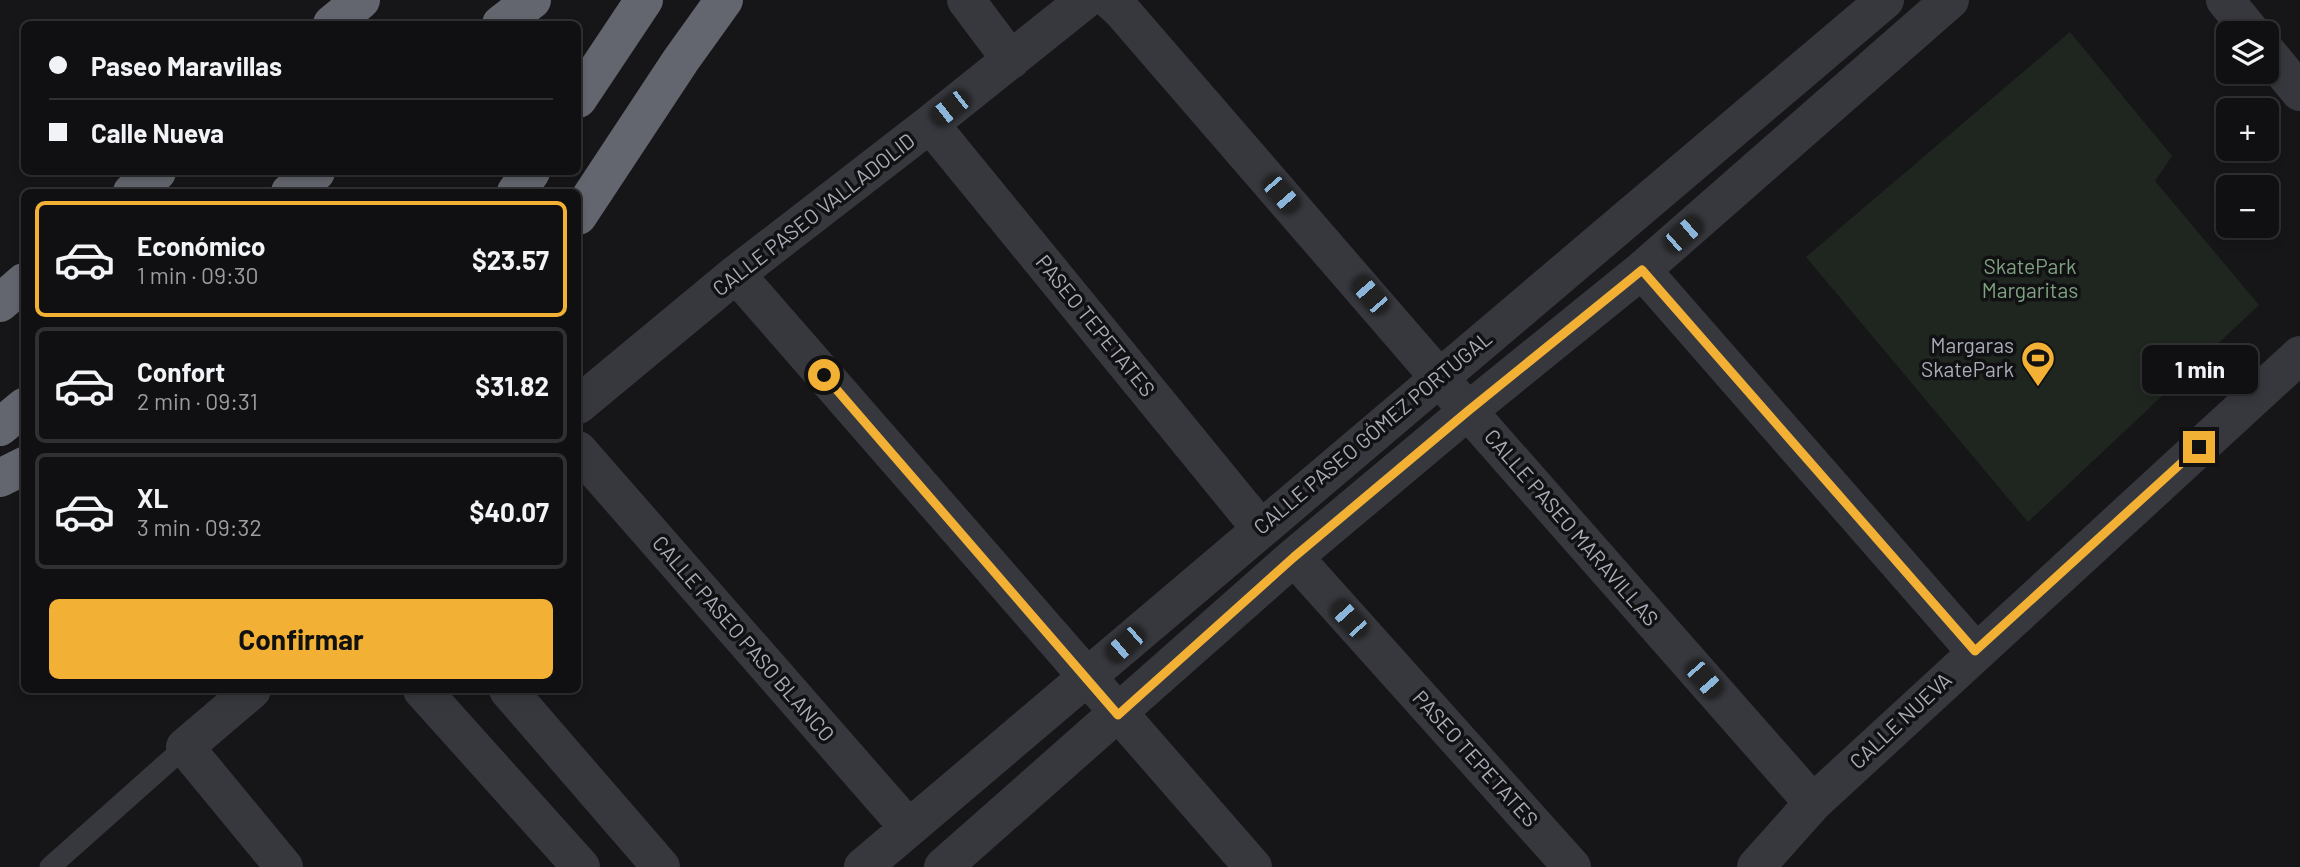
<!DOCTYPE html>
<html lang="es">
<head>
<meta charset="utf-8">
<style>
	body { margin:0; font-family:Barlow,sans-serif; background:#1e1e20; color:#f1f3f6; height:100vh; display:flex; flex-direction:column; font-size:26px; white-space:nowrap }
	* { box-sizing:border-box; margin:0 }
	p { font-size:23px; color:#9c9d9f }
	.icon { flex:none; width:38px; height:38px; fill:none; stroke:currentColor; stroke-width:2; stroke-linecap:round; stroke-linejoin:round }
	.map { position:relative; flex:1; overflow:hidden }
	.drawer { position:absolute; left:21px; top:189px; width:560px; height:504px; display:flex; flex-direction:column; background:#101012; border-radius:10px; box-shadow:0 4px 10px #0003,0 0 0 2px #303032 }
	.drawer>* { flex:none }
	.banner { position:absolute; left:21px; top:21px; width:560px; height:154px; border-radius:10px; box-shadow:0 4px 10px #0003,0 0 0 2px #303032; display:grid; align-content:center; height:154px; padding:0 28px; background:#101012 }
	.buttons { position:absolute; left:2216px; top:21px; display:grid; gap:14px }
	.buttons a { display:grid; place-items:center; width:63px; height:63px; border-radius:10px; background:#101012; box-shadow:0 4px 10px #0003,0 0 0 2px #303032; font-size:35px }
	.end { position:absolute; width:32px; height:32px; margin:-16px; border:9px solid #f2b134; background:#111; box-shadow:0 0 0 4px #111 }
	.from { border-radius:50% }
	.bubble { position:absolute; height:49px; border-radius:10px; background:#101012; box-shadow:0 4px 10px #0003,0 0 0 2px #303032; font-size:23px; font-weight:700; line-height:49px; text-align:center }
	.car { position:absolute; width:21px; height:42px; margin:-21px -10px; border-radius:9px; box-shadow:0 0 5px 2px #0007; background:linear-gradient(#222 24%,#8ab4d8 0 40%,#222 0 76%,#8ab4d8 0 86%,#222 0) }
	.banner b { display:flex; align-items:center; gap:24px; height:66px; font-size:26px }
	.banner b+b { border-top:2px solid #303032 }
	.banner i { width:18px; height:18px; background:#f1f3f6 }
	ul { padding:12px 0 0; list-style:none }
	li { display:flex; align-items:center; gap:21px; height:116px; margin:0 14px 10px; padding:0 14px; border:4px solid #303032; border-radius:10px }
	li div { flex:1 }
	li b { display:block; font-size:26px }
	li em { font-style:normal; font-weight:700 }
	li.selected { border-color:#f2b134 }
	li>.icon { width:63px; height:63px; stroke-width:1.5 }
	.button { display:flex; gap:14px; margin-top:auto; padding:14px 28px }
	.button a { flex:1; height:80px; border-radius:10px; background:#f2b134; color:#111; font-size:28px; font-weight:700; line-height:80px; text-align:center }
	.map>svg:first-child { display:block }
</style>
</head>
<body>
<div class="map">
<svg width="2300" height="867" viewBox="0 0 2300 867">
	<rect width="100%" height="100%" fill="#161618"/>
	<path fill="#1e261f" d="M2070 32 2172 156 2155 181 2259 305 2028 522 1806 257Z"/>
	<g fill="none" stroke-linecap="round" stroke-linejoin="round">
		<path stroke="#37383d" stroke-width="21" d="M50 867 185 747"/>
		<path stroke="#37383d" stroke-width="38" d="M966 0 1011 60
			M1110 0 1122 11 1468 411 1813 803
			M2225 0 2252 33
			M2266 51 2300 92
			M930 124 1260 528
			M1642 270 1975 651
			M736 274 1253 867
			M578 405 736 274 930 124 1085 0
			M578 450 908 827
			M1294 557 1572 867
			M252 690 185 747 284 867
			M422 690 581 867
			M508 690 661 867
			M863 867 1885 0
			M943 867 1294 557 1468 411 1642 270 1950 0
			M1756 867 1813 803 2300 355"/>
		<path stroke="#63666e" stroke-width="38" d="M332 24 361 0
			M501 24 532 0
			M578 99 644 0
			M132 192 157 172
			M290 192 316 172
			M516 192 531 172
			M578 216 681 60 724 0
			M0 303 24 282
			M0 427 24 407
			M0 478 24 466"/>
	</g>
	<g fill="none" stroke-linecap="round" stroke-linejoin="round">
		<path stroke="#f2b134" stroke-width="9" d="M824 375 1118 715 1294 557 1468 411 1642 270 1975 651 2199 447"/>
	</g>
	<defs>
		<g id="stadium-pin" transform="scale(1.75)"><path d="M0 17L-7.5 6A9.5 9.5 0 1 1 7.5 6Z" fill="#f2b134" stroke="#111113"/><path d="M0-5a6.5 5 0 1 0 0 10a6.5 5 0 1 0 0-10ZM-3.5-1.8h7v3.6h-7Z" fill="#111"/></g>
	</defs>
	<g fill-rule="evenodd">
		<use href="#stadium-pin" x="2038" y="358"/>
	</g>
	<g text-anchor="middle" stroke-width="7" stroke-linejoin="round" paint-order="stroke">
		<g font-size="21" fill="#a8adb8" stroke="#111113">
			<text transform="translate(814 215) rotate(-38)" y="7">CALLE PASEO VALLADOLID</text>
			<text transform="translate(1095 326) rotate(51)" y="7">PASEO TEPETATES</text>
			<text transform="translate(1373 433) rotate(-40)" y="7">CALLE PASEO GÓMEZ PORTUGAL</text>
			<text transform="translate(1571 528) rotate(49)" y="7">CALLE PASEO MARAVILLAS</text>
			<text transform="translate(743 639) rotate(49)" y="7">CALLE PASEO PASO BLANCO</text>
			<text transform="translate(1901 721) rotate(-43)" y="7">CALLE NUEVA</text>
			<text transform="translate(1475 759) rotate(48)" y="7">PASEO TEPETATES</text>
		</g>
		<g font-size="21" fill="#7fa381" stroke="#111113">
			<text x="2030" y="274">SkatePark<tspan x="2030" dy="24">Margaritas</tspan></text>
		</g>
		<g font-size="21" fill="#a8adb8" stroke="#111113" text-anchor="end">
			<text x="2014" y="353">Margaras<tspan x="2014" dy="24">SkatePark</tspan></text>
		</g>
	</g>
</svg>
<div class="buttons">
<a><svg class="icon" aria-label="layers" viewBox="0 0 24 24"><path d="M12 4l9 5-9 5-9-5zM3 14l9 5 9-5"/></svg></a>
<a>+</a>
<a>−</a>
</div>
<i class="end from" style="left:824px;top:375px"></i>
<i class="end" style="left:2199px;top:447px"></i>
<div class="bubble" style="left:2142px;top:345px;width:116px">1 min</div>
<i class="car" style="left:950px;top:108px;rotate:232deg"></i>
<i class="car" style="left:1281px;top:194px;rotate:139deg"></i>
<i class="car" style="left:1683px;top:234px;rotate:49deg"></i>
<i class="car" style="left:1370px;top:295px;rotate:319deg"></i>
<i class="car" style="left:1349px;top:619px;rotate:318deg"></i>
<i class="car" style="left:1125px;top:644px;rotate:229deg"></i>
<i class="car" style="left:1704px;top:679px;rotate:139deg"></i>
<div class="banner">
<b><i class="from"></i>Paseo Maravillas</b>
<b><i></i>Calle Nueva</b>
</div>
<section class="drawer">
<ul>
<li class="selected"><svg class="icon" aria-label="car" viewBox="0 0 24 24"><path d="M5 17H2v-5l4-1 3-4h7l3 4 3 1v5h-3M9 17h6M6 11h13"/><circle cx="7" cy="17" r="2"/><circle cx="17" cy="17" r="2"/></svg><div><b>Económico</b><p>1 min · 09:30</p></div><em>$23.57</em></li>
<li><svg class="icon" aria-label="car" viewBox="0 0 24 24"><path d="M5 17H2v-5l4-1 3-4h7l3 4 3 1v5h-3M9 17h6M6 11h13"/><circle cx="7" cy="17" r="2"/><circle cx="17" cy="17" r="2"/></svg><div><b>Confort</b><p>2 min · 09:31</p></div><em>$31.82</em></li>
<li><svg class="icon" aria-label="car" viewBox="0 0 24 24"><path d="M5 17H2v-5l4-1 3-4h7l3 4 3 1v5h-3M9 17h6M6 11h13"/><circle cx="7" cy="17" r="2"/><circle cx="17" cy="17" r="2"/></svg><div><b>XL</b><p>3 min · 09:32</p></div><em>$40.07</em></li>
</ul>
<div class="button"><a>Confirmar</a></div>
</section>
</div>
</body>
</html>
